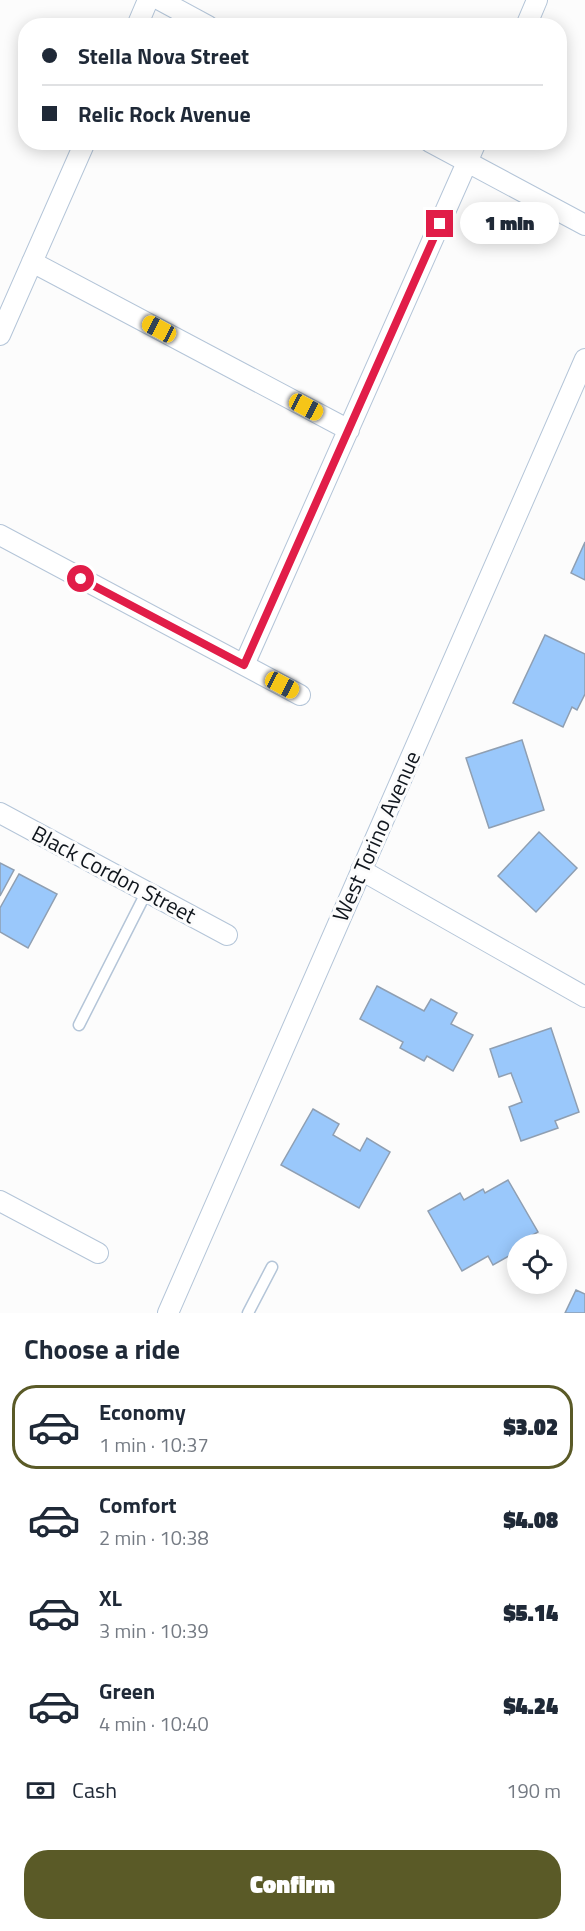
<!DOCTYPE html>
<html lang="en">
<head>
<meta charset="utf-8">
<style>
	body { margin:0; font-family:"Titillium Web",sans-serif; background:#f2f2f3; color:#1f2937; height:100vh; display:flex; flex-direction:column; font-size:22px; white-space:nowrap }
	* { box-sizing:border-box; margin:0 }
	p { font-size:20px; color:#747a83 }
	.icon { flex:none; width:33px; height:33px; fill:none; stroke:currentColor; stroke-width:2; stroke-linecap:round; stroke-linejoin:round }
	.map { position:relative; height:1313px; overflow:hidden }
	.drawer { display:flex; flex-direction:column; background:#fff; flex:1 }
	.drawer>* { flex:none }
	.guide { position:absolute; left:18px; top:18px; width:549px; height:132px; border-radius:24px; box-shadow:0 3px 15px #0003; display:grid; align-content:center; height:132px; padding:0 24px; background:#fff }
	.fabs { position:absolute; left:507px; top:1234px; display:grid; gap:12px }
	.fabs a { display:grid; place-items:center; width:60px; height:60px; border-radius:50%; background:#fff; box-shadow:0 3px 15px #0003; font-size:30px }
	.end { position:absolute; width:27px; height:27px; margin:-14px; border:8px solid #e11d48; background:#fff; box-shadow:0 0 0 3px #fff }
	.from { border-radius:50% }
	.bubble { position:absolute; height:42px; border-radius:21px; background:#fff; box-shadow:0 3px 15px #0003; font-size:20px; font-weight:800; line-height:42px; text-align:center }
	.car { position:absolute; width:18px; height:36px; margin:-18px -9px; border-radius:8px; box-shadow:0 0 4px 2px #0007; background:linear-gradient(#f5c518 24%,#345 0 40%,#f5c518 0 76%,#345 0 86%,#f5c518 0) }
	.guide b { display:flex; align-items:center; gap:21px; height:57px; font-size:22px }
	.guide b+b { border-top:2px solid #e0e1e3 }
	.guide i { width:15px; height:15px; background:#1f2937 }
	ul { padding:0; list-style:none }
	li { display:flex; align-items:center; gap:18px; height:84px; margin:0 12px 9px; padding:0 12px; border:3px solid transparent; border-radius:24px }
	li div { flex:1 }
	li b { display:block; font-size:22px }
	li em { font-style:normal; font-weight:800 }
	li.selected { border-color:#5a5a27 }
	li>.icon { width:54px; height:54px; stroke-width:1.5 }
	h2 { padding:0 24px; font-size:27px; line-height:72px }
	.pay { display:flex; align-items:center; gap:15px; height:66px; padding:0 24px; font-size:22px }
	.pay p { margin-inline-start:auto }
	.primary-button { display:flex; gap:12px; margin-top:auto; padding:12px 24px }
	.primary-button a { flex:1; height:69px; border-radius:24px; background:#5a5a27; color:#fff; font-size:24px; font-weight:800; line-height:69px; text-align:center }
	.map>svg:first-child { display:block }
</style>
</head>
<body>
<div class="map">
<svg width="585" height="1313" viewBox="0 0 585 1313">
	<rect width="100%" height="100%" fill="#fcfcfc"/>
	<path fill="#9ac8fb" stroke="#8f9fb2" stroke-width="1.5" d="M585 542V580L571 573Z
		M545 635 585 654V694L577 710 572 707 563 727 513 703Z
		M522 740 544 810 489 828 466 758Z
		M539 832 577 868 536 912 498 876Z
		M0 863 14 870 0 896Z
		M19 874 57 894 28 948 0 932V908Z
		M377 986 424 1011 431 999 457 1013 451 1024 473 1035 453 1071 427 1056 424 1061 400 1048 403 1042 360 1019Z
		M551 1028 579 1112 555 1121 558 1128 521 1141 509 1107 522 1102 511 1073 499 1077 490 1049Z
		M313 1109 339 1124 333 1135 360 1151 367 1138 390 1152 359 1208 281 1165Z
		M508 1180 538 1232 517 1244 518 1251 493 1265 488 1256 462 1271 428 1211 460 1193 464 1200 483 1189 485 1193Z
		M576 1290 585 1294V1313H565Z"/>
	<g fill="none" stroke-linecap="round" stroke-linejoin="round">
		<g stroke="#b4c5d8" stroke-width="13">
			<path id="service" d="M79 1025 147 891
				M248 1313 272 1267"/>
		</g>
		<g stroke="#b4c5d8" stroke-width="22">
			<path id="minor" d="M160 0 208 26
				M137 26 148 0
				M526 26 537 0
				M430 142 585 225
				M32 262 349 430
				M0 335 85 142
				M0 535 300 695
				M244 665 476 142
				M0 813 227 935
				M361 870 585 997
				M0 1201 98 1253
				M168 1313 585 359"/>
		</g>
		<use href="#service" stroke="#fff" stroke-width="10"/>
		<use href="#minor" stroke="#fff" stroke-width="20"/>
	</g>
	<g fill="none" stroke-linecap="round" stroke-linejoin="round">
		<path stroke="#e11d48" stroke-width="8" d="M81 579 244 665 440 224"/>
	</g>
	<g text-anchor="middle" stroke-width="6" stroke-linejoin="round" paint-order="stroke">
		<g font-size="22" fill="#10161d" stroke="#fcfcfc">
			<text transform="translate(376 836) rotate(-66)" y="8">West Torino Avenue</text>
			<text transform="translate(114 874) rotate(28)" y="8">Black Cordon Street</text>
		</g>
	</g>
</svg>
<div class="fabs">
<a><svg class="icon" aria-label="locate" viewBox="0 0 24 24"><circle cx="12" cy="12" r="6"/><path d="M12 2v4M12 18v4M2 12h4M18 12h4"/></svg></a>
</div>
<i class="end from" style="left:81px;top:579px"></i>
<i class="end" style="left:440px;top:224px"></i>
<div class="bubble" style="left:460px;top:202px;width:99px">1 min</div>
<i class="car" style="left:159px;top:329px;rotate:298deg"></i>
<i class="car" style="left:306px;top:407px;rotate:118deg"></i>
<i class="car" style="left:282px;top:685px;rotate:118deg"></i>
<div class="guide">
<b><i class="from"></i>Stella Nova Street</b>
<b><i></i>Relic Rock Avenue</b>
</div>
</div>
<section class="drawer">
<h2>Choose a ride</h2>
<ul>
<li class="selected"><svg class="icon" aria-label="car" viewBox="0 0 24 24"><path d="M5 17H2v-5l4-1 3-4h7l3 4 3 1v5h-3M9 17h6M6 11h13"/><circle cx="7" cy="17" r="2"/><circle cx="17" cy="17" r="2"/></svg><div><b>Economy</b><p>1 min · 10:37</p></div><em>$3.02</em></li>
<li><svg class="icon" aria-label="car" viewBox="0 0 24 24"><path d="M5 17H2v-5l4-1 3-4h7l3 4 3 1v5h-3M9 17h6M6 11h13"/><circle cx="7" cy="17" r="2"/><circle cx="17" cy="17" r="2"/></svg><div><b>Comfort</b><p>2 min · 10:38</p></div><em>$4.08</em></li>
<li><svg class="icon" aria-label="car" viewBox="0 0 24 24"><path d="M5 17H2v-5l4-1 3-4h7l3 4 3 1v5h-3M9 17h6M6 11h13"/><circle cx="7" cy="17" r="2"/><circle cx="17" cy="17" r="2"/></svg><div><b>XL</b><p>3 min · 10:39</p></div><em>$5.14</em></li>
<li><svg class="icon" aria-label="car" viewBox="0 0 24 24"><path d="M5 17H2v-5l4-1 3-4h7l3 4 3 1v5h-3M9 17h6M6 11h13"/><circle cx="7" cy="17" r="2"/><circle cx="17" cy="17" r="2"/></svg><div><b>Green</b><p>4 min · 10:40</p></div><em>$4.24</em></li>
</ul>
<div class="pay"><svg class="icon" aria-label="cash" viewBox="0 0 24 24"><path d="M3 7h18v10H3z"/><circle cx="12" cy="12" r="2"/></svg>Cash<p>190 m</p></div>
<div class="primary-button"><a>Confirm</a></div>
</section>
</body>
</html>
